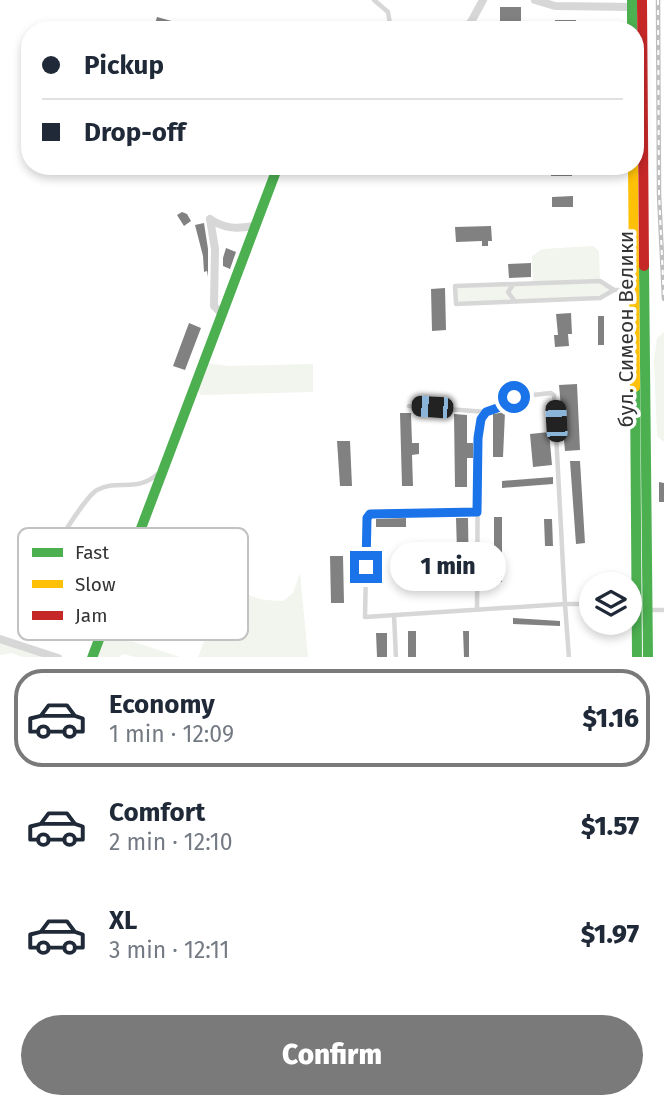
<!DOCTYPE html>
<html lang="en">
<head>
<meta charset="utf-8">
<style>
	body { margin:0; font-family:"Fira Sans",sans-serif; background:#f2f2f3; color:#1f2937; height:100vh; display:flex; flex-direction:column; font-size:26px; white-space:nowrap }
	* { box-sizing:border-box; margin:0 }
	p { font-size:23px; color:#747a83 }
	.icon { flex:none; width:38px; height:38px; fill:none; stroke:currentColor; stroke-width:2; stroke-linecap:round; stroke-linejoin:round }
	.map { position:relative; height:657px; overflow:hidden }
	.panel { display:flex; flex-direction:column; background:#fff; flex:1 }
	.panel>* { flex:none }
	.hud { position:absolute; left:21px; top:21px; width:623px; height:154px; border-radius:28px; box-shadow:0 4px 10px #0003; display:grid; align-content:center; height:154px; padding:0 21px; background:#fff }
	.fabs { position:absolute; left:579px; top:572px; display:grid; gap:14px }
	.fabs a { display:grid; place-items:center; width:63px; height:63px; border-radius:50%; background:#fff; box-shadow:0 4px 10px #0003; font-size:35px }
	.end { position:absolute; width:32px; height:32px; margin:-16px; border:9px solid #1a73e8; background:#fff; box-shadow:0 0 0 4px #fff }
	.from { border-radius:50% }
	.bubble { position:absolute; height:49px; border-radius:24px; background:#fff; box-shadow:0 4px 10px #0003; font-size:23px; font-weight:800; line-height:49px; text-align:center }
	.car { position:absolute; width:21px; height:42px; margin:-21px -10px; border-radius:9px; box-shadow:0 0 5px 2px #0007; background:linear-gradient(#222 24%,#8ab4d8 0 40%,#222 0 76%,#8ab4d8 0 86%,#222 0) }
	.hud b { display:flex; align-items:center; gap:24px; height:66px; font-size:26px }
	.hud b+b { border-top:2px solid #e0e1e3 }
	.hud i { width:18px; height:18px; background:#1f2937 }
	ul { padding:12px 0 0; list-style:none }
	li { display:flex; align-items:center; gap:21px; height:98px; margin:0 14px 10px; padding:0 7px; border:4px solid transparent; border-radius:28px }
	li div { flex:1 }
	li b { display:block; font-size:26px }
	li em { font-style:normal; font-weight:800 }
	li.selected { border-color:#7a7a7a }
	li>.icon { width:63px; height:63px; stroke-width:1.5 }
	.cta { display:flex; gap:14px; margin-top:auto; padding:14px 21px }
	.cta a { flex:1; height:80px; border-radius:42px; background:#7a7a7a; color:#fff; font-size:28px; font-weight:800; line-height:80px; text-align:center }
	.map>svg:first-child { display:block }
</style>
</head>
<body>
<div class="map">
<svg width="664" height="658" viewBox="0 0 664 658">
	<rect width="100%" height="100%" fill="#fff"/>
	<path fill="#f1f5ed" d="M593 246 599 251 600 281 614 290 600 298 456 304 455 286 533 284 532 256 542 249Z
		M664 332V442L657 436 654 360 657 338Z
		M204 363 229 366 313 364V392L201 395 195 387Z
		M300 573 308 657H198L224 592 232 590 264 600 283 601 293 593Z
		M109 611 119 637 180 657H135L123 654 119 657 92 658Z
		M0 639 58 657H22L12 653 0 655Z"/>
	<path fill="#818181" d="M500 7H521V28H500Z
		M157 17 197 28 196 30H153Z
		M555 20H576V30H555Z
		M551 166H572V176H551Z
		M573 196V207H552V197Z
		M182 212 187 214 191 221 184 226 177 215Z
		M204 223 208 249V277L207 271 204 272 203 256 195 225Z
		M491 226 492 241H488V246H482V241L456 242 455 227Z
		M226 248 236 252 230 269 223 266V258Z
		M531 263V277L509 278 508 264Z
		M445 288 446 330 432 331 431 289Z
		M571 313 572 334H568L569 346 555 347 554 335H558L556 314Z
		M598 316H604V345H598Z
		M189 323 201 328 185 370 173 366Z
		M577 384 580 450 565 451 559 385Z
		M505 412 503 457H493V414Z
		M400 413H411L412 443H419V454L412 455 413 486H402Z
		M454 414 467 415V443H473V458H467V487H455Z
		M549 432 552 465 533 467 530 434Z
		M337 441H350L352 486H340Z
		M570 461H580L585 543 576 544Z
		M553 477V484L502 488V481Z
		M659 482 664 483V502H659Z
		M494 517H502V582H494Z
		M406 518V527H376V519Z
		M456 518H468L469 584H458Z
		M544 519H552L553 546H545Z
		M330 556H343L344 603H331Z
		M513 618 560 621V626L513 624Z
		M408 631H416V657H408Z
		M463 631H469V657H464Z
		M376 633H387V657H377Z"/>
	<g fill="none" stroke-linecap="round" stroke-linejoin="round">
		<path stroke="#d7d7d7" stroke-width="4.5" d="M374 0 388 12 391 30
			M470 23 486 30
			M513 285 508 292 514 300
			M614 290 600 281 455 286 456 304 600 298 614 290H633
			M409 406 486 412 500 407 515 397 551 393 554 395 565 604 365 617 367 518 370 514 477 512
			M110 607 85 600 40 572C51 555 83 498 97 490 120 478 135 494 159 473
			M477 610 478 438 481 419 486 412
			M649 610H664
			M394 615 396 658
			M569 658 565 604H592"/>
		<path stroke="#d7d7d7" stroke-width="8" d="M535 0 555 6 636 7
			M462 30 471 22 483 0
			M210 219 215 249 214 306 222 314
			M210 219C225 229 237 229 254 226
			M0 639 58 658"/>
		<path stroke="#4caf50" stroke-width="10" d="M632 0V30
			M644 266 648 658
			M635 387 637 658
			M92 658 278 166"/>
		<path stroke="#ffc107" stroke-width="10" d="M633 166 635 387"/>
		<path stroke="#c62828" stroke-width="10" d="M642 0 644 266"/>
		<g stroke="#bebebe" stroke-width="4.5">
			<path id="rail" d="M658 0 659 194 664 299"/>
		</g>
		<use href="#rail" stroke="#fff" stroke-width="2" stroke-dasharray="5" stroke-linecap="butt"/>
	</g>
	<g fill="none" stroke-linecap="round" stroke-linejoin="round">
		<path stroke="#1a73e8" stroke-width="9" d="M366 567 367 518 370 514 477 512 478 438 481 419 486 412 500 407 514 397"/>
	</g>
	<g text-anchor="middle" stroke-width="7" stroke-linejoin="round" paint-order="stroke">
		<g font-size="21" fill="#333" stroke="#fff">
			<text transform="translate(626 329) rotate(-90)" y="7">бул. Симеон Велики</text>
		</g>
	</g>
	<rect x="18" y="528" width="230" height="112" rx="10" fill="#fff" stroke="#c2c2c2" stroke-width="2"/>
	<rect x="32" y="548" width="31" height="9" fill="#4caf50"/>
	<rect x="32" y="580" width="31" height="8" fill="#ffc107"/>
	<rect x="32" y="611" width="31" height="9" fill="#c62828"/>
	<g font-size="19" fill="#333">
		<text x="75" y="559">Fast</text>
		<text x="75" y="591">Slow</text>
		<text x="75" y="622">Jam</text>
	</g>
</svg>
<div class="fabs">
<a><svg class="icon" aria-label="layers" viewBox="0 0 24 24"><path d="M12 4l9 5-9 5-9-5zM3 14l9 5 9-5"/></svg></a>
</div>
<i class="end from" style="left:514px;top:397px"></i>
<i class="end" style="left:366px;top:567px"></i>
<div class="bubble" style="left:390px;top:542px;width:116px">1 min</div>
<i class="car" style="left:432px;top:407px;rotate:274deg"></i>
<i class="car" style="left:556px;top:421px;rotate:357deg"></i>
<div class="hud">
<b><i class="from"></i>Pickup</b>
<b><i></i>Drop-off</b>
</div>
</div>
<section class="panel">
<ul>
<li class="selected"><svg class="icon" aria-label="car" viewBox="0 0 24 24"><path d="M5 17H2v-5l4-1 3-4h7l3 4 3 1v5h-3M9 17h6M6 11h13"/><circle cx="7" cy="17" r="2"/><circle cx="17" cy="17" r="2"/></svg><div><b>Economy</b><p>1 min · 12:09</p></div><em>$1.16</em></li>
<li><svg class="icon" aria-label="car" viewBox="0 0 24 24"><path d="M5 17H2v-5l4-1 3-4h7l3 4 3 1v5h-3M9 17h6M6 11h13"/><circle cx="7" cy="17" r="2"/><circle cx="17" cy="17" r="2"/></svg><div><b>Comfort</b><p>2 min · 12:10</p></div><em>$1.57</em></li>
<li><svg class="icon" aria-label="car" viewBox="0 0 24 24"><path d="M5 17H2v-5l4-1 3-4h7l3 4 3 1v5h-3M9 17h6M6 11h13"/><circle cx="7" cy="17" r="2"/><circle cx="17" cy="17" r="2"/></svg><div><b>XL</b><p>3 min · 12:11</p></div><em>$1.97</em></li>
</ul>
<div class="cta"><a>Confirm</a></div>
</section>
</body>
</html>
